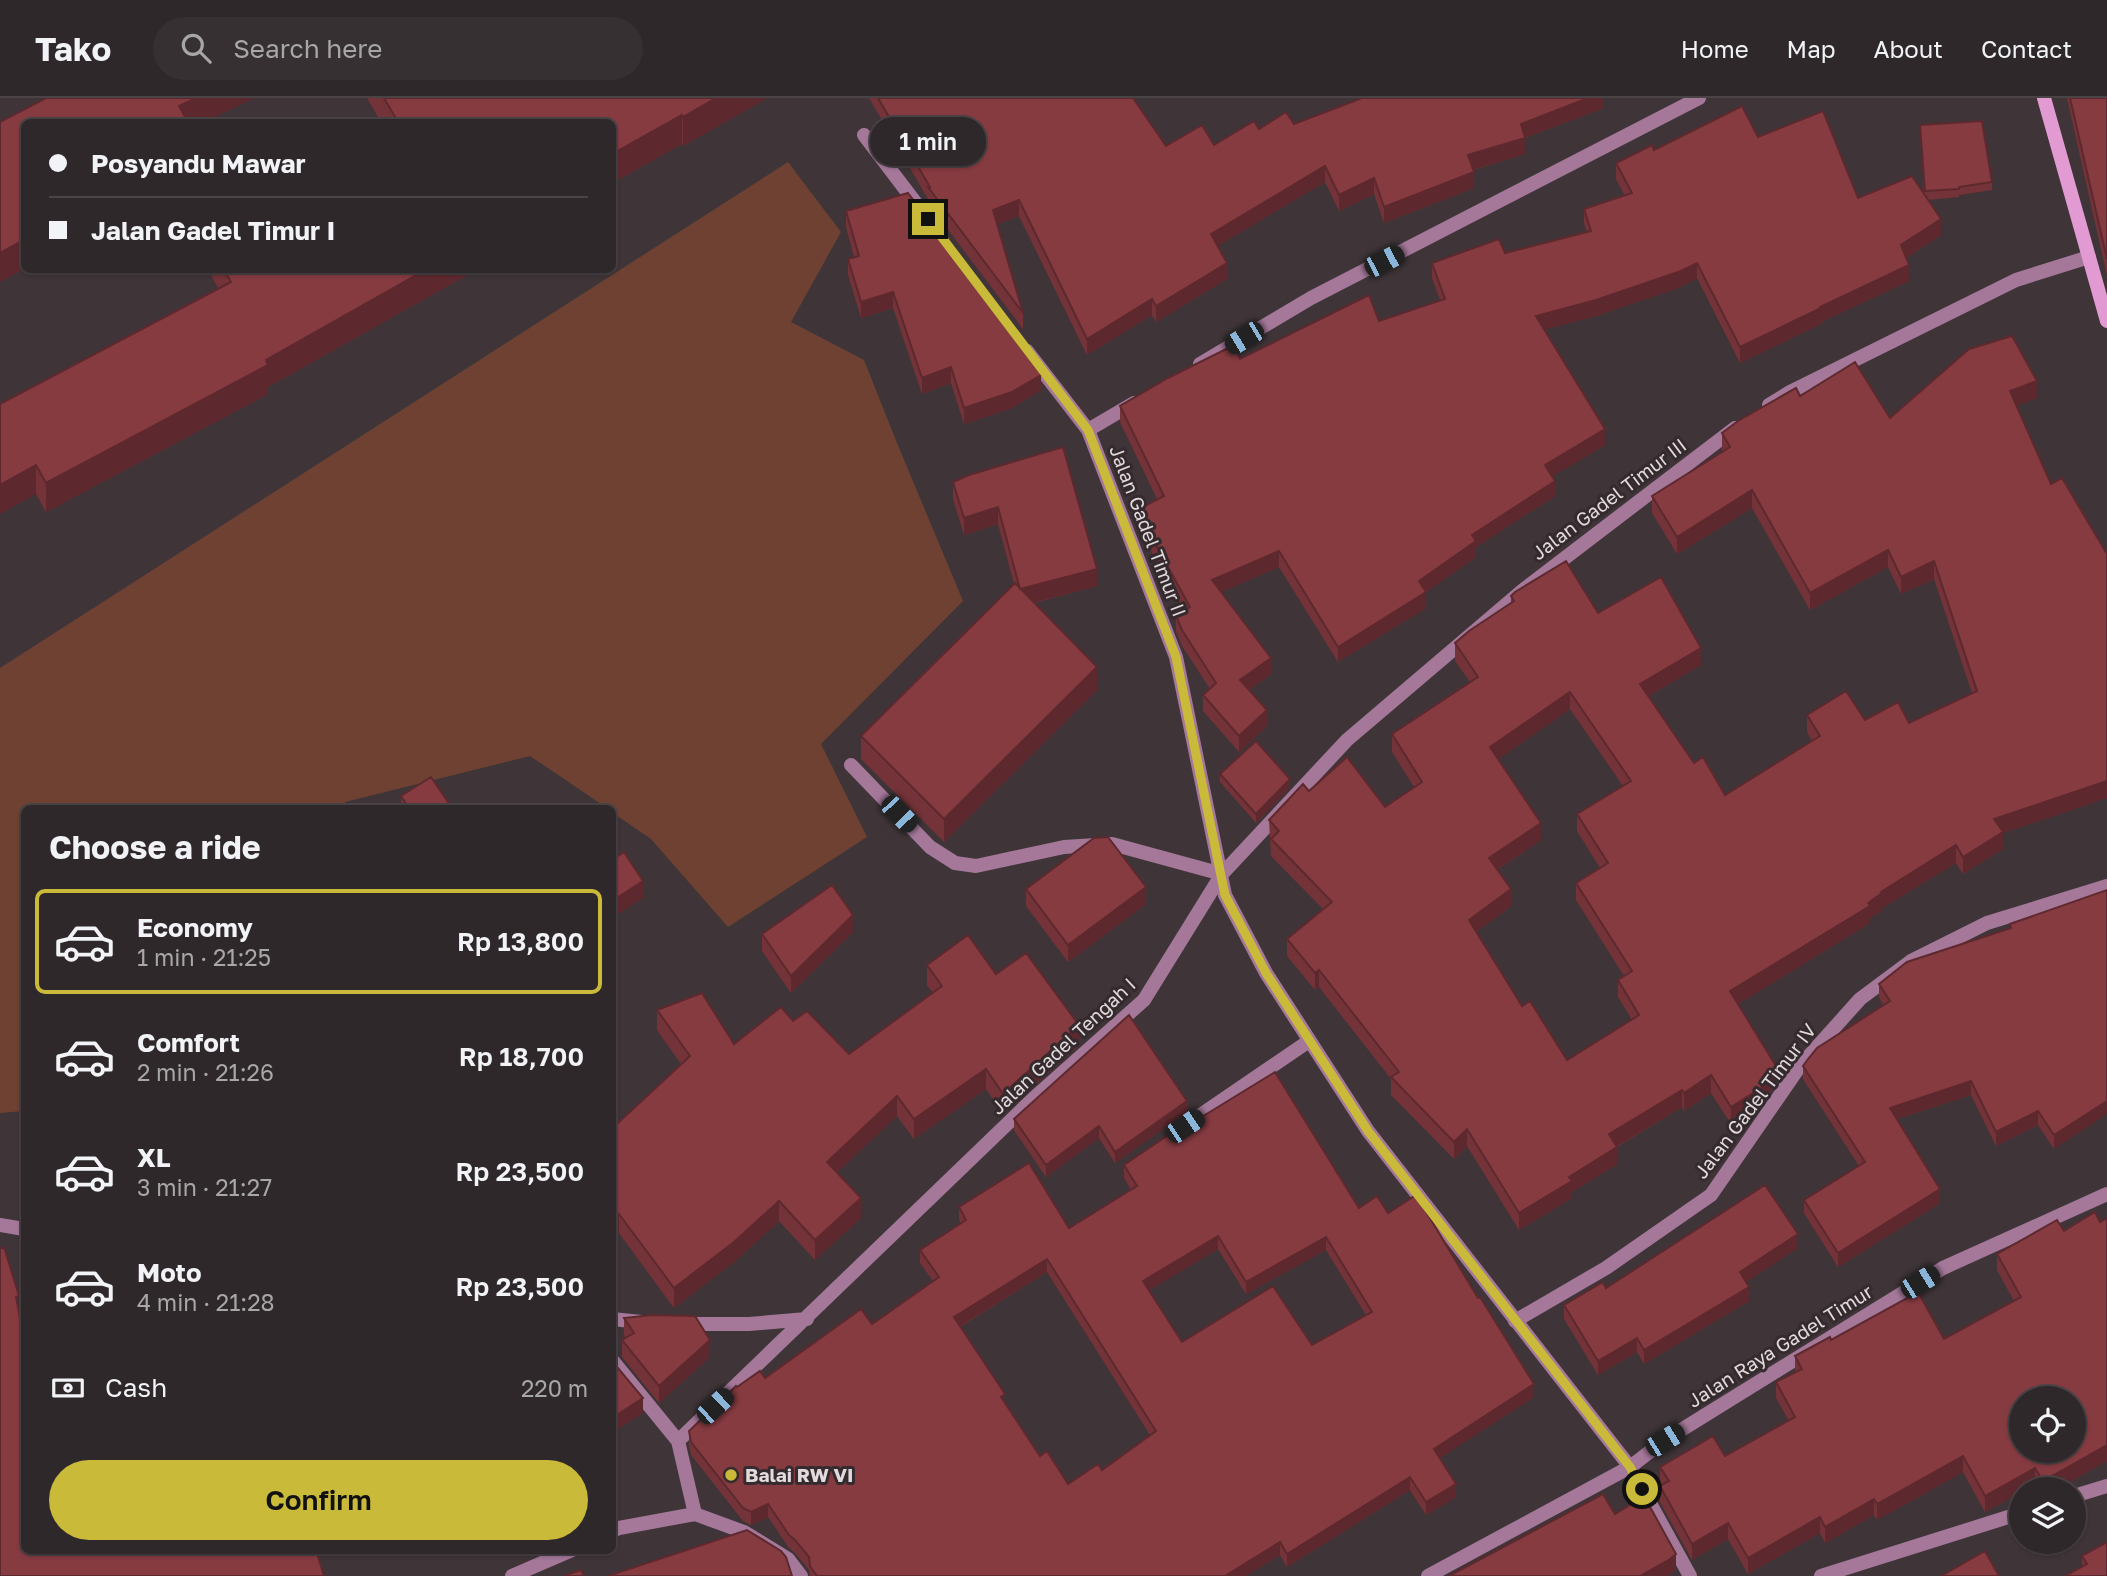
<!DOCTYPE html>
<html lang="en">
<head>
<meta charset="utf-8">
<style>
	body { margin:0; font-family:"Golos Text",sans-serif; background:#373032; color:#f1f3f6; height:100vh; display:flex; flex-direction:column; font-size:26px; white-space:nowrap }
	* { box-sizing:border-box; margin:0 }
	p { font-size:23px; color:#a7a6a8 }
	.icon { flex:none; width:38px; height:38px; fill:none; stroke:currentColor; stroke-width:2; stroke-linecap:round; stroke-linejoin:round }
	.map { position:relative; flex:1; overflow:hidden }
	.panel { position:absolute; left:21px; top:707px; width:595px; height:749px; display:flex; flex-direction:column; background:#2f282a; border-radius:10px; box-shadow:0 2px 5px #0004,0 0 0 2px #4a4447 }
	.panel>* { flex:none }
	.banner { position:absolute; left:21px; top:21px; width:595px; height:154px; border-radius:10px; box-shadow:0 2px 5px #0004,0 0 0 2px #4a4447; display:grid; align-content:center; height:154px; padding:0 28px; background:#2f282a }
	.tools { position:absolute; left:2009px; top:1288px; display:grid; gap:14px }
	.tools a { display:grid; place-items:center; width:77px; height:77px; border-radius:50%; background:#2f282a; box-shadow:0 2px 5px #0004,0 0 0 2px #4a4447; font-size:35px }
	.end { position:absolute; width:32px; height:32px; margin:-16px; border:9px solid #caba3a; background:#111; box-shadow:0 0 0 4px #111 }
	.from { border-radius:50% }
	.bubble { position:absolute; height:49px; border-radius:24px; background:#2f282a; box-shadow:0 2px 5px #0004,0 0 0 2px #4a4447; font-size:23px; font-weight:600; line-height:49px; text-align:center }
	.car { position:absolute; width:21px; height:42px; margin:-21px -10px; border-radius:9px; box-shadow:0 0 5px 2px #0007; background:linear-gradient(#222 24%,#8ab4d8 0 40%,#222 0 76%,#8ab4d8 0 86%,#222 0) }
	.banner b { display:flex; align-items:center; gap:24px; height:66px; font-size:26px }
	.banner b+b { border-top:2px solid #4a4447 }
	.banner i { width:18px; height:18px; background:#f1f3f6 }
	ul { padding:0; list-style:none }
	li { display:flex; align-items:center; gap:21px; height:105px; margin:0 14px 10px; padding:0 14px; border:4px solid transparent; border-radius:10px }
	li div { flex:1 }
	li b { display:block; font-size:26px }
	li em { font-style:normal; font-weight:600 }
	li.active { border-color:#caba3a }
	li>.icon { width:63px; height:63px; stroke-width:1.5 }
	h2 { padding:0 28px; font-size:32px; line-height:84px }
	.pay { display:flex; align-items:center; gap:18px; height:77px; padding:0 28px; font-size:26px }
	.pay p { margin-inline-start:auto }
	.action { display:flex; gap:14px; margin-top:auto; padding:14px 28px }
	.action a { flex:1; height:80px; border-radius:42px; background:#caba3a; color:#111; font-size:28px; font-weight:600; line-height:80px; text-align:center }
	header { display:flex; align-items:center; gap:42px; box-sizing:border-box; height:98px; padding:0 35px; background:#2f282a; border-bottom:2px solid #4a4447 }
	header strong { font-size:33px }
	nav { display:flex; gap:38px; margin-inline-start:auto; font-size:24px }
	.search { width:490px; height:63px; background:#373032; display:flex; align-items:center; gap:18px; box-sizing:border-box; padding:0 24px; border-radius:38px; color:#a7a6a8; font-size:26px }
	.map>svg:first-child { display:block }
</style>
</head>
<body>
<header>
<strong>Tako</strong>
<div class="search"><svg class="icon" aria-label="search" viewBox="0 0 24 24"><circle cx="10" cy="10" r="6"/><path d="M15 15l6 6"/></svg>Search here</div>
<nav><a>Home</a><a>Map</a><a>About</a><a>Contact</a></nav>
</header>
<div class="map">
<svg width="2107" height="1478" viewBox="0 0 2107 1478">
	<rect width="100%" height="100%" fill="#3f3538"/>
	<path fill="#6e4132" d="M788 64 841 134 791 224 864 262 897 345 963 503 821 646 867 739 728 829 651 741 613 715 612 710H607L530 658 345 704 346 710H24V1013L0 1015V570Z"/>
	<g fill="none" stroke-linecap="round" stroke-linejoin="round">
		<path stroke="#a5789a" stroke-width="14" d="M864 37 918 108
			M1027 253 1088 332 1176 559 1225 797 1266 875 1368 1033 1630 1369 1690 1478
			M1200 266 1311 200 1699 0
			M1769 307 1790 294 2016 182 2089 159
			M1088 332 1134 305
			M851 667 930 749 955 765 976 768 1064 749 1112 746 1222 776
			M1183 1029 1309 943
			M0 1127 24 1131
			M612 1221 641 1224
			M1515 1223 1606 1170 1711 1097 1800 968 1860 901 1911 863 1987 825 2107 788
			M682 1226H749L807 1221
			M612 1262 678 1343
			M2074 1398 2107 1388
			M695 1416 678 1343 1034 1000 1144 902 1222 776 1347 642 1523 492 1735 330
			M612 1433 619 1430 695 1416 744 1434 788 1461 801 1478
			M512 1478 572 1452
			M1428 1478 1630 1369 1665 1342 1943 1170 2107 1096
			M1821 1478 2021 1415"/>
		<path stroke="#e29ad2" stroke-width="14" d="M2044 0 2107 223"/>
	</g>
	<path fill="#733338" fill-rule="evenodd" d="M367 0H767L683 48 682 46 612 85V24H381Z
		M869 0H1133L1166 48 1214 47 1259 31 1294 26 1604 0V10L1525 40V56L1473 72 1474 90 1384 125 1374 96 1339 113 1325 84 1217 148 1227 181 1156 224 1152 217 1087 257 1019 118 997 126 1023 215V231L928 105V101Z
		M2067 0H2107V178Z
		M1920 27 1992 84V92L1959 97V99L1928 102 1941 137 1906 160 1909 183 1821 224V226L1740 265 1697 180 1681 189 1596 218 1544 231 1605 347 1552 378 1555 398 1476 449V459L1426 494V510L1338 564 1279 469 1221 494 1271 576 1249 592 1267 628 1239 654 1203 613V597L1210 591 1182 548 1176 533V517L1184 513 1137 428V412L1157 401 1120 324V308L1240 261 1379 223 1440 202 1432 180V165L1505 155 1587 134 1584 126V111L1625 98 1616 81V65L1654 52 1758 39 1858 100 1924 96Z
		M846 113 1041 292 1012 310 964 326 951 285 922 296 893 210 861 220 848 177V161L854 159 846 129Z
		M208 172H476L268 289V296L46 414 36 396 0 306 218 190Z
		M1800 298 1890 320 2037 300 2016 307 2051 386 2107 456V700L2003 735V751L1963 776 1956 765 1882 810V813L1870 820V825L1738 906 1776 985 1761 1007 1731 1026 1711 995 1684 1013 1682 1009 1617 1049V1066L1572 1094V1100L1519 1132 1467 1048 1454 1061 1391 997V981L1319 889 1315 892 1287 858V841L1323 811 1271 758 1269 722 1309 693 1385 709 1414 689 1392 654V636L1470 584 1455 563V545L1511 505V498L1598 515 1701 567 1649 598 1694 665 1725 697 1812 643 1807 634V617L1909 625 1972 595 1934 481 1901 496 1888 469 1810 512 1752 410 1677 456 1652 415V398L1723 354 1722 352V335ZM1570 611 1623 688 1577 716V733L1600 770 1576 785V802L1624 878 1618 882V899L1632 922 1567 962 1522 908 1476 834 1511 808 1497 772 1541 742 1498 661Z
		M969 377 1097 488 1034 505 1097 592 944 744 861 661V638L1014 486 998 426 964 437 953 401V384Z
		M1220 676 1290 689 1256 725 1220 684Z
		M401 698 452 710H401Z
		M1026 791 1146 806 1068 864 1026 808Z
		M2107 792 2054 1051 2038 1027 1996 1048 1971 997 1897 1021 1940 1105 1838 1169 1804 1115V1102L1859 1068 1803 981V968L1883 907 1879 899V886L2010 830V826Z
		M853 834 791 895 762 853V836Z
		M927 867 996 876 1079 947 1003 1016 986 991 914 1041 897 1018 837 1074 861 1120 815 1162 779 1123 734 1164 674 1210 619 1135 614 1138 612 1136V1016L618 1025 681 966 657 932V912L734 946 793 923 849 956 933 895 927 887Z
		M1187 1014 1115 1065 1099 1040 1046 1079 1014 1032V1021Z
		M1200 1020 1359 1110 1388 1115 1534 1299 1439 1360 1456 1399 1426 1417 1410 1392 1287 1469 1280 1457 1246 1478H810L809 1472 795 1455 789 1450 768 1419 751 1427 743 1423 691 1357 689 1346V1333L737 1289 765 1280 872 1226 933 1183 920 1165V1152L961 1125 959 1122V1109L1069 1130 1131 1092 1124 1080V1067ZM1218 1151 1246 1196 1326 1152 1366 1217 1312 1247 1182 1244 1149 1192ZM1047 1174 1150 1337 1102 1372 1068 1386 1040 1358 1005 1304 960 1229Z
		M2107 1120V1363L2057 1391H2038L2035 1386 2021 1391V1394L1985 1414 1963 1374 1877 1422 1874 1417 1825 1445 1820 1435 1748 1476 1728 1441 1692 1462 1660 1404V1388L1662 1387 1660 1384V1369L1725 1358 1789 1323 1776 1300V1284L1795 1274V1258L1831 1242 1944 1241 2014 1203 1997 1172V1156L2064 1133 2100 1124Z
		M1798 1150 1746 1184 1749 1203 1644 1266 1637 1254 1598 1277 1564 1221V1207L1606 1190Z
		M624 1220 710 1259 659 1305 622 1259V1242L626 1240 624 1237Z
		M2082 1458 2107 1478 2082 1469Z"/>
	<path fill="#5e292e" d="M196 0H254L205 24H179V8Z
		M716 0H767L683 48V19Z
		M1588 0H1604V10L1521 41V26Z
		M682 17V46L612 85V56Z
		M1525 40V56L1468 73V57Z
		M1325 68V84L1211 152V136Z
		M1474 74V90L1384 125V109Z
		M1374 80V96L1339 113V97Z
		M1019 102V118L993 128V112Z
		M1941 121V137L1901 163V147Z
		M24 142V171L0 184V155Z
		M1227 165V181L1156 224V208Z
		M1697 165V180L1681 189 1596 218 1536 234V218Z
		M1909 167V183L1821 224V226L1740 265V249L1820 209Z
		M425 172H476L268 289V296L46 414V385Z
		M893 194V210L861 220V204Z
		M1152 201V217L1087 257V241Z
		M951 269V285L922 296V280Z
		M1041 277V292L1012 310 964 326V310Z
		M2037 283V300L2010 310V293Z
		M1605 331V347L1545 383V367Z
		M36 367V396L0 416V387Z
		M1555 383V398L1476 449V459L1419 499V483L1472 437Z
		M1752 392V410L1677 456V439Z
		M998 409V426L964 437V420Z
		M1888 452V469L1810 512V495Z
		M1279 453V469L1212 498V482Z
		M1934 463V481L1901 496V479Z
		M1097 471V488L1020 508V491Z
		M1426 494V510L1338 564V549Z
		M1701 550V567L1640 603V586Z
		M1271 560V576L1240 598V582Z
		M1097 569V592L944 744V721Z
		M1570 594V611L1490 667V649Z
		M1267 612V628L1239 654V638Z
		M1290 681V689L1256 725V716Z
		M2107 683V700L2003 735V751L1963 776V759L1994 721Z
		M1541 725V742L1489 777V760Z
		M1956 747V765L1882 810V813L1870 820V825L1730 911V893L1868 805 1881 794Z
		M643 783V800L612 820V803Z
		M1146 789V806L1068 864V847Z
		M1511 791V808L1469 839V822Z
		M853 817V834L791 895V878Z
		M1319 872V889L1315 892V875Z
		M1079 927V947L1003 1016V996Z
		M1776 968V985L1761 1007 1731 1026V1009Z
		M986 971V991L914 1041V1021Z
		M1711 977V995L1684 1013V995Z
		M1971 983V997L1890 1023V1010Z
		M1682 992V1009L1609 1053V1036Z
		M897 998V1018L827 1084V1064Z
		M1187 1003V1014L1115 1065V1054Z
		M2107 1003V1016L2054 1051V1037Z
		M2038 1013V1027L1996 1048V1034Z
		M1099 1028V1040L1046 1079V1067Z
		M1467 1031V1048L1454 1061V1044Z
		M1617 1049V1066L1572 1094V1100L1519 1132V1115L1569 1079Z
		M1940 1091V1105L1838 1169V1155Z
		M861 1100V1120L815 1162V1142Z
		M779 1103V1123L734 1164 674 1210V1190Z
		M619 1116V1135L614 1138V1119Z
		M1798 1136V1150L1740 1188V1174Z
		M1218 1138V1151L1143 1196V1183Z
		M1326 1139V1152L1246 1196V1184Z
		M1047 1161V1174L954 1232V1219Z
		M1749 1189V1203L1644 1266V1252Z
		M1637 1240V1254L1598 1277V1263Z
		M710 1242V1259L659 1305V1288Z
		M1534 1286V1299L1434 1364V1351Z
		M643 1300V1315L612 1335V1320Z
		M2107 1347V1363L2057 1391H2043V1383Z
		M1963 1358V1374L1877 1422V1406Z
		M2035 1370V1386L2026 1391H2021V1394L1985 1414V1398Z
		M1410 1379V1392L1287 1469V1456Z
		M1456 1386V1399L1426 1417V1404Z
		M1874 1401V1417L1825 1445V1429Z
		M768 1406V1419L751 1427V1414Z
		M1820 1419V1435L1748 1476V1460Z
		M1728 1425V1441L1692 1462V1446Z
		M1280 1444V1457L1246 1478H1225Z
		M1676 1456V1472L1668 1478H1640Z"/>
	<path fill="#863b41" stroke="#5e292e" stroke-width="2" fill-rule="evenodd" d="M46 0H196L179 8 188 24H24V142L0 155V24Z
		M384 0H716L683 19 682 17 612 56V24H398Z
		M878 0H1133L1166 48 1202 27 1214 47 1254 23 1259 31 1286 14 1294 26 1362 0H1588L1521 26 1525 40 1468 57 1474 74 1384 109 1374 80 1339 97 1325 68 1211 136 1227 165 1156 208 1152 201 1087 241 1019 102 993 112 1023 215 928 89H930Z
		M2070 0H2107V161Z
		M1742 8 1758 39 1823 13 1858 100 1912 78 1941 121 1901 147 1909 167 1820 209 1821 210 1740 249 1697 165 1681 173 1596 202 1536 218 1605 331 1545 367 1555 383 1472 437 1476 443 1419 483 1426 494 1338 549 1279 453 1212 482 1271 560 1240 582 1267 612 1239 638 1203 597 1216 585 1182 532 1176 517 1190 509 1137 412 1164 398 1120 308 1168 280 1234 247 1240 261 1369 197 1379 223 1445 201 1432 165 1499 141 1505 155 1591 133 1584 111 1632 95 1616 65 1652 47 1654 52Z
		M1982 23 1992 84 1959 89V91L1925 93 1920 27Z
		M908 95 1039 267 1041 277 1012 294 964 310 951 269 922 280 893 194 861 204 848 161 859 158 846 113Z
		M224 172H425L266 262 268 267 46 385 36 367 0 387V306L231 184Z
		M2012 238 2037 283 2010 293 2051 386 2062 380 2107 456V683L1994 721 2003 734 1963 759 1956 747 1881 794 1882 795 1868 805 1870 808 1730 893 1776 968 1761 990 1731 1009 1711 977 1684 995 1682 992 1609 1036 1617 1049 1569 1079 1572 1083 1519 1115 1467 1031 1454 1044 1391 979 1399 974 1319 872 1315 875 1287 841 1332 804 1271 741 1279 733 1269 722 1303 686 1309 693 1347 659 1385 709 1422 684 1392 636 1478 579 1455 545 1469 533 1514 503 1511 498 1515 494 1566 463 1598 515 1661 479 1701 550 1640 586 1694 665 1703 659 1725 697 1820 638 1807 617 1846 593 1865 622 1898 604 1909 625 1977 593 1934 463 1901 479 1888 452 1810 495 1752 392 1677 439 1652 398 1730 349 1722 335 1738 323 1796 290 1800 298 1855 264 1890 320 1969 251ZM1570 594 1631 683 1577 716 1608 765 1576 785 1632 873 1618 882 1639 917 1567 962 1530 903 1522 908 1469 822 1511 791 1489 760 1541 725 1490 649Z
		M1063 349 1097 471 1020 491 998 409 964 420 953 384 969 377Z
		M1015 485 1097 569 944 721 861 638Z
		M1256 643 1290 681 1256 716 1220 676Z
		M431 679 452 710H409L401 698Z
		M1108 739 1146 789 1068 847 1026 791 1094 740Z
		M624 754 643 783 612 803V762Z
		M832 787 853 817 791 878 762 836Z
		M2107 792V1003L2054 1037 2038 1013 1996 1034 1971 983 1890 1010 1940 1091 1838 1155 1804 1102 1865 1064 1803 968 1808 961 1817 950 1890 903 1879 886 1907 864 2011 830 2010 826Z
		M968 837 996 876 1026 855 1079 927 1003 996 986 971 914 1021 897 998 827 1064 861 1100 815 1142 779 1103 734 1144 674 1190 619 1116 614 1119 612 1116V1016L618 1025 690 958 657 912 702 895 734 946 781 909 793 923 807 913 849 956 942 888 927 867Z
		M1129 917 1187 1003 1115 1054 1099 1028 1046 1067 1014 1021Z
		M1275 974 1359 1110 1377 1098 1388 1115 1416 1097 1478 1200 1480 1199 1534 1286 1434 1351 1456 1386 1426 1404 1410 1379 1287 1456 1280 1444 1225 1478H817L810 1468 809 1459 795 1442 789 1437 768 1406 751 1414 743 1410 691 1344 689 1333 736 1288 737 1289 760 1273 765 1280 861 1211 872 1226 939 1179 920 1152 966 1122 959 1109 1029 1065 1069 1130 1137 1088 1124 1067 1198 1017 1200 1020ZM1218 1138 1246 1184 1326 1139 1372 1214 1312 1247 1273 1188 1182 1244 1143 1183ZM1047 1161 1156 1333 1102 1372 1098 1366 1068 1386 1047 1353 1040 1358 1001 1299 1005 1296 954 1219Z
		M1765 1087 1798 1136 1740 1174 1749 1189 1644 1252 1637 1240 1598 1263 1564 1207 1603 1184 1606 1190Z
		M2095 1114 2100 1124 2107 1120V1347L2043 1383 2035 1370 1985 1398 1963 1358 1877 1406 1874 1401 1825 1429 1820 1419 1748 1460 1728 1425 1692 1446 1660 1388 1669 1383 1660 1369 1713 1338 1725 1358 1795 1319 1776 1284 1802 1271 1795 1258 1830 1239 1831 1242 1918 1194 1944 1241 2021 1199 1997 1156 2057 1122 2064 1133ZM2021 1300H2074V1353H2021Z
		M4 1149 19 1198 16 1199 24 1240V1452H316L324 1478H0V1151Z
		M652 1217 695 1218 710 1242 659 1288 622 1242 634 1235 624 1220Z
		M612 1263 643 1300 612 1320Z
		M1603 1396 1615 1416 1644 1398 1676 1456 1670 1461 1640 1478H1449Z
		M747 1432 781 1453 786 1459 792 1478H608Z
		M2107 1444V1478H2065L2087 1466 2082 1458Z
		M1985 1453 1999 1478H1941Z
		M581 1472 584 1478H563Z"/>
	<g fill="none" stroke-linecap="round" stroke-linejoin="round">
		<path stroke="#caba3a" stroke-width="9" d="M928 121 1088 332 1176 559 1225 797 1266 875 1368 1033 1630 1369 1642 1391"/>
	</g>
	<circle fill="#caba3a" stroke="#352b2e" stroke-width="2.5" cx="731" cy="1377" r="7"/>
	<g text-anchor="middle" stroke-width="6" stroke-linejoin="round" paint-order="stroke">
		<g font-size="19" fill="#e2dbdd" stroke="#352b2e">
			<text transform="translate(1609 401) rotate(-37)" y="7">Jalan Gadel Timur III</text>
			<text transform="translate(1148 433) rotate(69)" y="7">Jalan Gadel Timur II</text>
			<text transform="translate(1063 948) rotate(-43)" y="7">Jalan Gadel Tengah I</text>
			<text transform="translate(1755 1003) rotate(-53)" y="7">Jalan Gadel Timur IV</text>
			<text transform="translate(1780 1248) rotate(-32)" y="7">Jalan Raya Gadel Timur</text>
		</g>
		<g font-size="19" font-weight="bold" fill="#e2dbdd" stroke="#352b2e" text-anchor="start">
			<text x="745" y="1384">Balai RW VI</text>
		</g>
	</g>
</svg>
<div class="tools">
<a><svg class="icon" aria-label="locate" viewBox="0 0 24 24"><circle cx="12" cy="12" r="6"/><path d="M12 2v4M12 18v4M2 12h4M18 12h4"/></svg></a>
<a><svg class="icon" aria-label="layers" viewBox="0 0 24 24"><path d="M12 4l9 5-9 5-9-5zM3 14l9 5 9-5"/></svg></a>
</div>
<i class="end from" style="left:1642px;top:1391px"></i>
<i class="end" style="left:928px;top:121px"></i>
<div class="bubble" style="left:870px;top:19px;width:116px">1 min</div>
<i class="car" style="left:1384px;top:163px;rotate:63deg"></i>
<i class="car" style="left:1244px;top:240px;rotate:239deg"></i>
<i class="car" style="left:899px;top:716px;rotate:136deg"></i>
<i class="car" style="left:1185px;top:1028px;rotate:56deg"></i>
<i class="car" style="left:1920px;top:1184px;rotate:58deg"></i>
<i class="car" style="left:715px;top:1308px;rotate:47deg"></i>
<i class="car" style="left:1665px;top:1342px;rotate:58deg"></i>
<div class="banner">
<b><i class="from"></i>Posyandu Mawar</b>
<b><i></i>Jalan Gadel Timur I</b>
</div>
<section class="panel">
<h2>Choose a ride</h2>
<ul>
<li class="active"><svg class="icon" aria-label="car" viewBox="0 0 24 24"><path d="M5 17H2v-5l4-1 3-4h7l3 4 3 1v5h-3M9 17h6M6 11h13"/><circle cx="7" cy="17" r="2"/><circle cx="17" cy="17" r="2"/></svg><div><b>Economy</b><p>1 min · 21:25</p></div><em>Rp 13,800</em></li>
<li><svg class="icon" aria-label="car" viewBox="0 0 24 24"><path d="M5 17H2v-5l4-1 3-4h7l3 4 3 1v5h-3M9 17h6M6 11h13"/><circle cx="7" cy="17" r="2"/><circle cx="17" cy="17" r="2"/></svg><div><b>Comfort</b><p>2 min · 21:26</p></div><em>Rp 18,700</em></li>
<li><svg class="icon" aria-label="car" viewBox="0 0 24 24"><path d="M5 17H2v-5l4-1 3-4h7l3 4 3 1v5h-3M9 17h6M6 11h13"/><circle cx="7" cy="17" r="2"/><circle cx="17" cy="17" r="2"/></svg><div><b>XL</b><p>3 min · 21:27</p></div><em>Rp 23,500</em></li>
<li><svg class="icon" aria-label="car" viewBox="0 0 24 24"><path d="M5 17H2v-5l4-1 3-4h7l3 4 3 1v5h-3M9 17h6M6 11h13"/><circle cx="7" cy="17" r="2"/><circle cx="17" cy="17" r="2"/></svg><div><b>Moto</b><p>4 min · 21:28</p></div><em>Rp 23,500</em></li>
</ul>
<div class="pay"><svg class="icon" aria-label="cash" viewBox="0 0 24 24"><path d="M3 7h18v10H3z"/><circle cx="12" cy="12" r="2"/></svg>Cash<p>220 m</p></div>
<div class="action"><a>Confirm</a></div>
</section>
</div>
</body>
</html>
